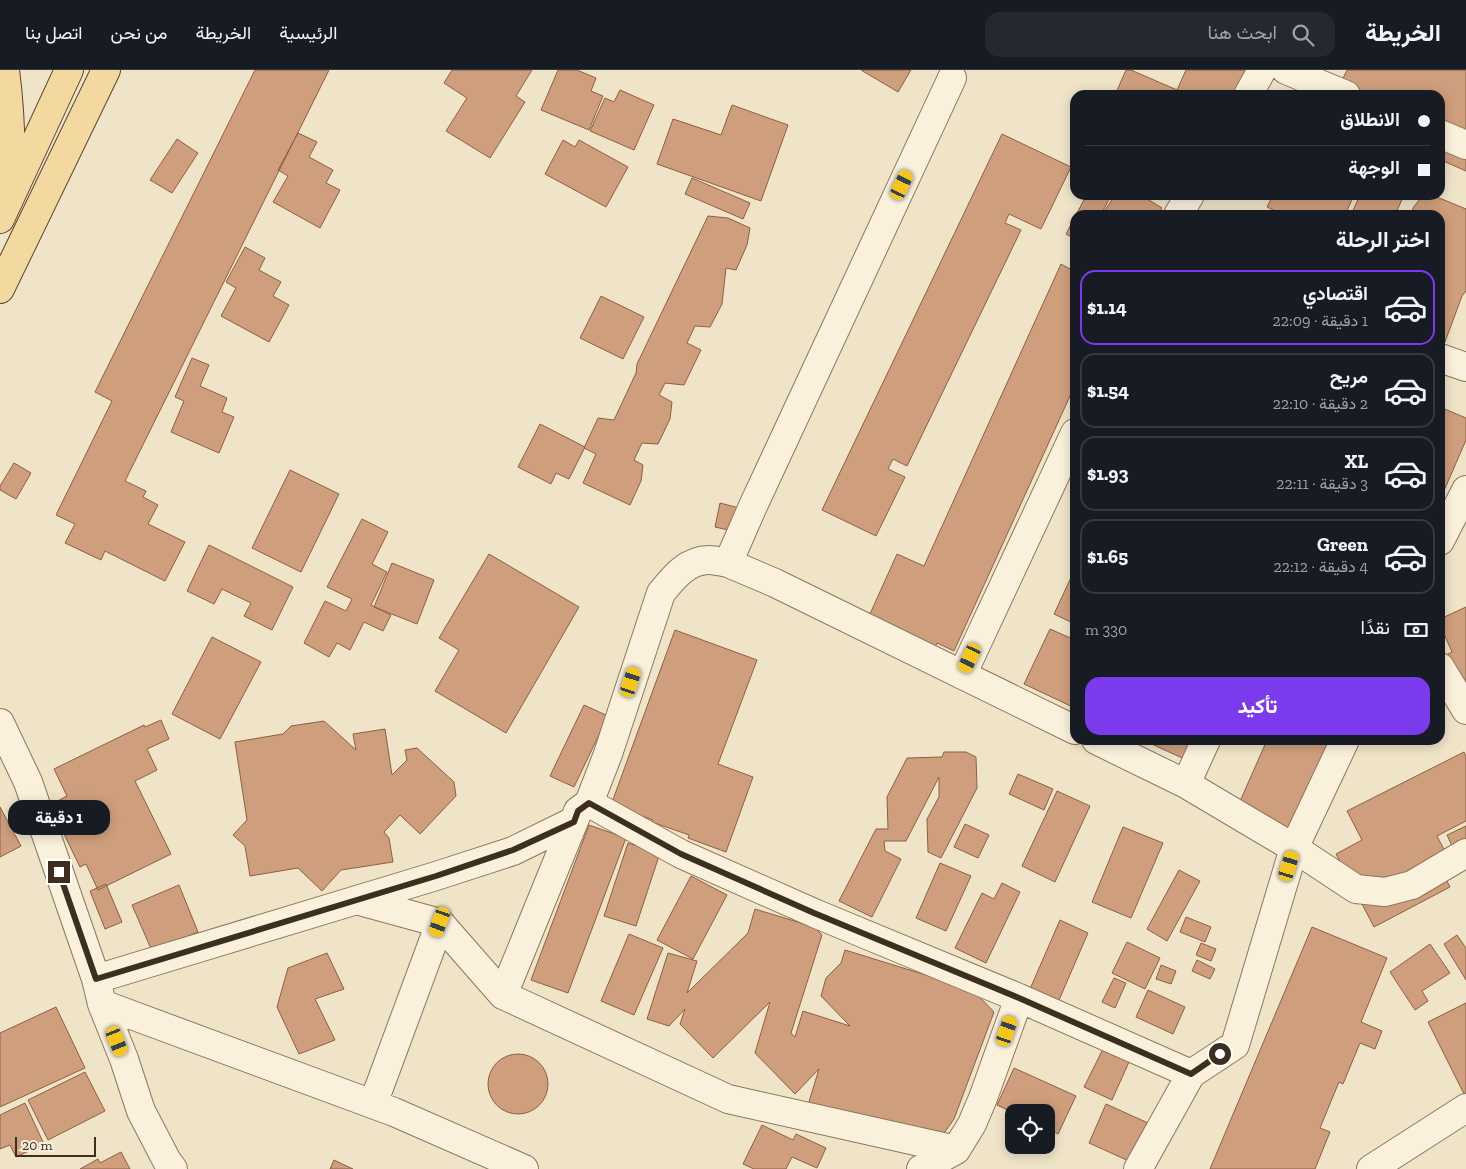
<!DOCTYPE html>
<html lang="ar">
<head>
<meta charset="utf-8">
<style>
	body { margin:0; font-family:"Zilla Slab",Vazirmatn,serif; background:#242831; color:#f1f3f6; direction:rtl; height:100vh; display:flex; flex-direction:column; font-size:19px; white-space:nowrap }
	* { box-sizing:border-box; margin:0 }
	p { font-size:16px; color:#9ea1a6 }
	.icon { flex:none; width:28px; height:28px; fill:none; stroke:currentColor; stroke-width:2; stroke-linecap:round; stroke-linejoin:round }
	.map { position:relative; flex:1; overflow:hidden; direction:ltr }
	.details { position:absolute; left:1070px; top:140px; width:375px; height:535px; display:flex; flex-direction:column; background:#171b24; border-radius:15px; box-shadow:0 2px 12px #0003; direction:rtl }
	.details>* { flex:none }
	.banner { position:absolute; left:1070px; top:20px; width:375px; height:110px; border-radius:15px; box-shadow:0 2px 12px #0003; direction:rtl; display:grid; align-content:center; height:110px; padding:0 15px; background:#171b24 }
	.fabs { position:absolute; left:1005px; top:1034px; display:grid; gap:10px }
	.fabs a { display:grid; place-items:center; width:50px; height:50px; border-radius:10px; background:#171b24; box-shadow:0 2px 12px #0003; font-size:25px }
	.scale { position:absolute; left:15px; bottom:12px; width:81px; box-sizing:border-box; padding-left:5px; border:2px solid #3d2e20; border-top:0; font-size:14px; line-height:18px; white-space:nowrap; color:#3d2e20; -webkit-text-stroke:4px #f7eed8; paint-order:stroke }
	.end { position:absolute; width:22px; height:22px; margin:-11px; border:6px solid #3d2e20; background:#fff; box-shadow:0 0 0 2px #fff }
	.from { border-radius:50% }
	.bubble { position:absolute; height:35px; border-radius:15px; background:#171b24; box-shadow:0 2px 12px #0003; font-size:16px; font-weight:800; line-height:35px; text-align:center; direction:rtl }
	.car { position:absolute; width:15px; height:30px; margin:-15px -8px; border-radius:6px; box-shadow:0 0 4px 1px #0007; background:linear-gradient(#f5c518 24%,#345 0 40%,#f5c518 0 76%,#345 0 86%,#f5c518 0) }
	.banner b { display:flex; align-items:center; gap:18px; height:48px; font-size:19px }
	.banner b+b { border-top:1px solid #363941 }
	.banner i { width:12px; height:12px; background:#f1f3f6 }
	ul { padding:0; list-style:none }
	li { display:flex; align-items:center; gap:15px; height:75px; margin:0 10px 8px; padding:0 5px; border:2px solid #363941; border-radius:15px }
	li div { flex:1 }
	li b { display:block; font-size:19px }
	li em { font-style:normal; font-weight:800 }
	li.on { border-color:#7c3aed }
	li>.icon { width:45px; height:45px; stroke-width:1.5 }
	h2 { padding:0 15px; font-size:22px; line-height:60px }
	.pay { display:flex; align-items:center; gap:12px; height:55px; padding:0 15px; font-size:19px }
	.pay p { margin-inline-start:auto }
	.cta { display:flex; gap:10px; margin-top:auto; padding:10px 15px }
	.cta a { flex:1; height:58px; border-radius:15px; background:#7c3aed; color:#fff; font-size:20px; font-weight:800; line-height:58px; text-align:center }
	header { display:flex; align-items:center; gap:30px; box-sizing:border-box; height:70px; padding:0 25px; background:#171b24; border-bottom:1px solid #363941 }
	header strong { font-size:24px }
	nav { display:flex; gap:28px; margin-inline-start:auto; font-size:18px }
	.search { width:350px; height:45px; background:#242831; display:flex; align-items:center; gap:12px; box-sizing:border-box; padding:0 18px; border-radius:15px; color:#9ea1a6; font-size:19px }
	.map>svg:first-child { display:block }
</style>
</head>
<body>
<header>
<strong>الخريطة</strong>
<div class="search"><svg class="icon" aria-label="search" viewBox="0 0 24 24"><circle cx="10" cy="10" r="6"/><path d="M15 15l6 6"/></svg>ابحث هنا</div>
<nav><a>الرئيسية</a><a>الخريطة</a><a>من نحن</a><a>اتصل بنا</a></nav>
</header>
<div class="map">
<svg width="1466" height="1099" viewBox="0 0 1466 1099">
	<rect width="100%" height="100%" fill="#f0e4c8"/>
	<path fill="#cf9f7d" stroke="#8d5f41" d="M255 0H329L125 411 146 421 143 427 158 435 148 454 185 472 165 511 105 481 101 490 65 473 75 454 56 445 112 331 95 322Z
		M452 0H532L516 26 525 32 490 88 446 61 467 28 444 13Z
		M558 0H577L596 8 591 21 603 26 589 60 541 40Z
		M861 0H911L898 22Z
		M1126 0H1131L1177 20 1186 0H1254L1243 25H1115Z
		M1347 0H1466V101L1441 90 1443 86 1440 85V25H1335Z
		M620 20 654 35 634 80 590 61 605 28 614 32Z
		M732 35 788 55 761 131 657 94 673 49 721 65Z
		M298 63 317 72 309 87 333 100 326 113 340 120 320 158 273 132 288 106 278 100Z
		M1002 64 1071 97 1041 159 1009 144 1005 153 1021 160 907 396 893 389 888 399 905 407 876 466 822 440Z
		M177 69 198 83 172 123 150 110Z
		M563 70 575 77 579 70 628 97 606 137 545 104Z
		M692 108 750 133 743 149 685 124Z
		M1083 125H1111L1101 145H1076L1086 126Z
		M1115 125H1141L1162 138 1157 145H1102Z
		M1273 125H1354L1345 145H1284L1267 137Z
		M1360 125H1404L1395 145H1351Z
		M1423 125H1432L1466 139V221L1462 226 1442 280 1440 279V145H1411L1413 138Z
		M708 146 728 148 750 158 747 175 736 200 726 198 722 234 710 257 695 256 687 273 701 280 684 315 665 313 659 325 672 332 670 349 658 374 642 373 634 390 643 395 641 411 630 435 583 413 596 384 584 378 598 348 614 350 636 303 637 294Z
		M1075 147V169L1066 164Z
		M245 177 265 188 259 200 281 212 273 226 289 235 269 272 221 246 236 218 226 212Z
		M1075 187V315L954 581 937 573 931 585 865 555 897 484 924 496 1061 194 1070 199Z
		M601 226 644 247 623 289 580 268Z
		M192 288 209 295 200 316 227 328 222 342 234 347 219 383 171 362 184 331 175 327Z
		M1440 337 1466 348V370L1440 430Z
		M540 354 585 377 569 409 556 403 551 414 518 397Z
		M14 393 31 403 16 429 0 420V416Z
		M290 400 339 424 301 502 252 478Z
		M720 433 743 439 737 462 715 457Z
		M362 449 388 462 372 494 387 502 371 535 391 545 383 561 364 552 350 580 337 573 329 587 304 573 325 531 346 541 352 529 327 517Z
		M209 475 293 517 272 560 244 546 251 533 222 519 214 534 187 521Z
		M489 484 579 537 506 663 435 621 459 580 439 568Z
		M392 493 434 510 417 554 374 537Z
		M1075 499V554L1054 544Z
		M1466 537V618L1440 588 1452 582 1440 555V549Z
		M1050 559 1075 570V638L1024 614Z
		M675 560 757 590 718 694 753 707 726 782 688 768 689 765 652 752 653 750 611 735Z
		M212 567 261 592 220 669 172 644Z
		M584 635 608 646 574 717 550 706Z
		M161 650 169 669 147 679 157 700 135 711 171 784 98 820 86 794 80 797 50 735 67 726 54 699 144 655 145 657Z
		M324 651 356 680 353 664 385 659 392 705 407 690 405 680 417 678 454 712 456 726 420 764 400 745 384 762 389 768 393 792 341 800 322 821 298 798 250 806 245 776 233 765 247 750 235 672 283 664 291 656Z
		M1143 670H1204L1193 693Z
		M1267 670H1336L1293 770 1234 745Z
		M944 682H966L976 687 977 718 941 788 928 782 927 749 939 727V707L906 771H884L885 781 901 789 872 847 839 831 876 759H888L887 727 907 688 942 687Z
		M1464 682 1466 686V751L1437 766 1450 791 1439 796 1450 817 1374 857 1336 784 1362 770 1347 741Z
		M1018 704 1053 719 1044 740 1009 724Z
		M1057 721 1090 736 1055 812 1022 796Z
		M0 737 21 776 0 787Z
		M965 754 989 765 978 788 954 777Z
		M589 755 626 768 568 923 531 910Z
		M1466 756V796L1462 798 1447 765Z
		M1123 757 1163 773 1131 848 1092 832Z
		M628 773 660 783 636 856 604 846Z
		M940 793 971 806 946 861 916 848Z
		M1179 800 1200 811 1167 871 1147 859Z
		M691 806 727 825 693 889 657 870Z
		M1002 813 1020 822 986 893 955 878 982 823 994 829Z
		M106 814 122 852 105 859 90 821Z
		M179 815 198 862 152 881 132 835Z
		M755 839 814 857 822 865 791 963 795 967 803 941 850 956 821 926 826 908 841 893 845 880 968 918 969 916 994 942 954 1049 942 1066 808 1035 819 999 795 1024 755 983 770 932 713 988 680 954 685 939 669 956 647 949 668 883 697 891 687 923 748 863Z
		M1186 847 1211 857 1205 872 1180 862Z
		M1060 850 1088 863 1059 930 1030 919Z
		M1312 857 1387 888 1361 952 1382 961 1375 979 1360 973 1343 1014 1339 1012 1320 1058 1330 1062 1315 1099H1210Z
		M629 864 663 878 634 945 601 931Z
		M1457 865 1466 878V910L1444 874Z
		M1127 872 1160 888 1145 919 1112 903Z
		M1201 873 1216 879 1211 891 1196 885Z
		M1430 874 1450 903 1422 921 1428 931 1415 940 1390 902Z
		M327 883 344 919 315 929 335 970 299 984 277 937 288 898Z
		M1197 890 1215 899 1210 909 1192 901Z
		M1161 895 1176 901 1171 914 1156 909Z
		M1114 908 1126 913 1115 938 1102 932Z
		M1148 920 1185 937 1173 964 1136 947Z
		M1466 933V1028L1428 952Z
		M56 937 85 998 0 1037V963Z
		M1103 979 1129 992 1112 1030 1084 1017Z
		M488 1014a30 30 0 1 1 60 0a30 30 0 1 1-60 0Z
		M1014 998 1076 1026 1058 1064 1046 1058V1042L1014 1043 997 1035Z
		M85 1002 105 1041 48 1070 28 1030Z
		M25 1033 44 1074 16 1087 10 1075 0 1079V1045Z
		M1106 1034 1148 1053 1131 1092 1089 1073Z
		M762 1055 793 1070 796 1064 826 1078 817 1098 792 1087 786 1099H754L743 1094Z
		M121 1082 130 1099H80L98 1089 100 1093Z
		M334 1090 353 1099H330Z"/>
	<g fill="none" stroke-linecap="round" stroke-linejoin="round">
		<g stroke="#8d765c" stroke-width="30">
			<path id="street" d="M1286 0 1346 25
				M952 8 753 436 728 493 775 513 1075 660
				M1248 25 1262 0
				M1440 64 1466 75
				M1178 145 1190 125
				M1440 288 1466 297
				M1440 471 1466 420
				M1440 597 1466 640
				M962 605 1075 363
				M0 653 28 712 96 909 102 934 124 989 141 1041 167 1091 173 1099
				M1096 670 1186 714 1294 778 1356 819 1385 822 1412 815 1466 783
				M1186 714 1206 670
				M589 733 681 784 814 843 1019 928 1191 1004
				M356 830 440 853 503 925 728 1029 956 1080
				M96 909 436 806 513 781 574 751 578 741 589 733 608 684 661 523C673 508 687 490 709 490 715 490 722 492 728 493
				M503 925 574 751
				M102 934 394 1042 524 1099
				M373 1034 440 853
				M921 1099 956 1080 972 1054 983 1028 1019 928
				M1138 1099 1191 1004 1235 975 1294 778 1345 670
				M1371 1099 1466 1038"/>
		</g>
		<g stroke="#5b4430" stroke-width="30">
			<path id="primary" d="M5 0C10 39 12 79 9 118
				M0 149 69 0
				M0 219 106 0"/>
		</g>
		<use href="#street" stroke="#faf1dc" stroke-width="28"/>
		<use href="#primary" stroke="#f3d9a0" stroke-width="28"/>
	</g>
	<g fill="none" stroke-linecap="round" stroke-linejoin="round">
		<path stroke="#3d2e20" stroke-width="6" d="M59 802 96 909 436 806 513 780 574 752 578 741 589 733 681 784 814 843 1019 928 1191 1004 1220 984"/>
	</g>
</svg>
<div class="fabs">
<a><svg class="icon" aria-label="locate" viewBox="0 0 24 24"><circle cx="12" cy="12" r="6"/><path d="M12 2v4M12 18v4M2 12h4M18 12h4"/></svg></a>
</div>
<div class="scale">20 m</div>
<i class="end from" style="left:1220px;top:984px"></i>
<i class="end" style="left:59px;top:802px"></i>
<div class="bubble" style="left:8px;top:730px;width:102px">1 دقيقة</div>
<i class="car" style="left:902px;top:115px;rotate:25deg"></i>
<i class="car" style="left:970px;top:588px;rotate:205deg"></i>
<i class="car" style="left:631px;top:612px;rotate:18deg"></i>
<i class="car" style="left:1289px;top:796px;rotate:17deg"></i>
<i class="car" style="left:440px;top:852px;rotate:200deg"></i>
<i class="car" style="left:1007px;top:961px;rotate:19deg"></i>
<i class="car" style="left:117px;top:971px;rotate:158deg"></i>
<div class="banner">
<b><i class="from"></i>الانطلاق</b>
<b><i></i>الوجهة</b>
</div>
<section class="details">
<h2>اختر الرحلة</h2>
<ul>
<li class="on"><svg class="icon" aria-label="car" viewBox="0 0 24 24"><path d="M5 17H2v-5l4-1 3-4h7l3 4 3 1v5h-3M9 17h6M6 11h13"/><circle cx="7" cy="17" r="2"/><circle cx="17" cy="17" r="2"/></svg><div><b>اقتصادي</b><p>1 دقيقة · 22:09</p></div><em>$1.14</em></li>
<li><svg class="icon" aria-label="car" viewBox="0 0 24 24"><path d="M5 17H2v-5l4-1 3-4h7l3 4 3 1v5h-3M9 17h6M6 11h13"/><circle cx="7" cy="17" r="2"/><circle cx="17" cy="17" r="2"/></svg><div><b>مريح</b><p>2 دقيقة · 22:10</p></div><em>$1.54</em></li>
<li><svg class="icon" aria-label="car" viewBox="0 0 24 24"><path d="M5 17H2v-5l4-1 3-4h7l3 4 3 1v5h-3M9 17h6M6 11h13"/><circle cx="7" cy="17" r="2"/><circle cx="17" cy="17" r="2"/></svg><div><b>XL</b><p>3 دقيقة · 22:11</p></div><em>$1.93</em></li>
<li><svg class="icon" aria-label="car" viewBox="0 0 24 24"><path d="M5 17H2v-5l4-1 3-4h7l3 4 3 1v5h-3M9 17h6M6 11h13"/><circle cx="7" cy="17" r="2"/><circle cx="17" cy="17" r="2"/></svg><div><b>Green</b><p>4 دقيقة · 22:12</p></div><em>$1.65</em></li>
</ul>
<div class="pay"><svg class="icon" aria-label="cash" viewBox="0 0 24 24"><path d="M3 7h18v10H3z"/><circle cx="12" cy="12" r="2"/></svg>نقدًا<p>330 m</p></div>
<div class="cta"><a>تأكيد</a></div>
</section>
</div>
</body>
</html>
